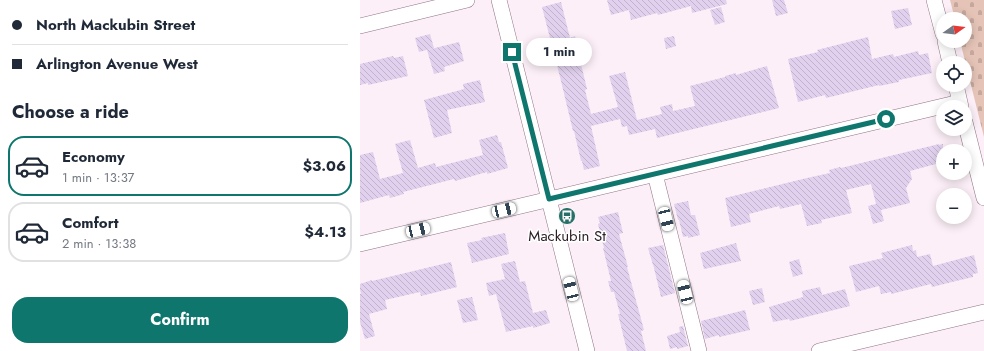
<!DOCTYPE html>
<html lang="en">
<head>
<meta charset="utf-8">
<style>
	body { margin:0; font-family:Jost,sans-serif; background:#f6f6f7; color:#1f2937; height:100vh; display:flex; flex-direction:column; font-size:15px; white-space:nowrap }
	* { box-sizing:border-box; margin:0 }
	p { font-size:13px; color:#747a83 }
	.icon { flex:none; width:22px; height:22px; fill:none; stroke:currentColor; stroke-width:2; stroke-linecap:round; stroke-linejoin:round }
	.map { position:relative; flex:1; overflow:hidden }
	.details { display:flex; flex-direction:column; background:#fff; width:360px }
	.details>* { flex:none }
	.hud { display:grid; align-content:center; height:88px; padding:0 12px; background:#fff }
	.needle { width:26px; rotate:76deg }
	.tools { position:absolute; left:576px; top:12px; display:grid; gap:8px }
	.tools a { display:grid; place-items:center; width:36px; height:36px; border-radius:50%; background:#fff; box-shadow:0 2px 10px #0003; font-size:20px }
	.end { position:absolute; width:18px; height:18px; margin:-9px; border:5px solid #0f766e; background:#fff; box-shadow:0 0 0 2px #fff }
	.from { border-radius:50% }
	.bubble { position:absolute; height:28px; border-radius:14px; background:#fff; box-shadow:0 2px 10px #0003; font-size:13px; font-weight:700; line-height:28px; text-align:center }
	.car { position:absolute; width:12px; height:24px; margin:-12px -6px; border-radius:5px; box-shadow:0 0 3px 1px #0007; background:linear-gradient(#fff 24%,#345 0 40%,#fff 0 76%,#345 0 86%,#fff 0) }
	.hud b { display:flex; align-items:center; gap:14px; height:38px; font-size:15px }
	.hud b+b { border-top:1px solid #e0e1e3 }
	.hud i { width:10px; height:10px; background:#1f2937 }
	ul { padding:0; list-style:none }
	li { display:flex; align-items:center; gap:12px; height:60px; margin:0 8px 6px; padding:0 4px; border:2px solid #e0e1e3; border-radius:16px }
	li div { flex:1 }
	li b { display:block; font-size:15px }
	li em { font-style:normal; font-weight:700 }
	li.current { border-color:#0f766e }
	li>.icon { width:36px; height:36px; stroke-width:1.5 }
	h2 { padding:0 12px; font-size:18px; line-height:48px }
	.action { display:flex; gap:8px; margin-top:auto; padding:8px 12px }
	.action a { flex:1; height:46px; border-radius:16px; background:#0f766e; color:#fff; font-size:16px; font-weight:700; line-height:46px; text-align:center }
	main { display:flex; flex:1; min-height:0 }
	.map>svg:first-child { display:block }
</style>
</head>
<body>
<main>
<section class="details">
<div class="hud">
<b><i class="from"></i>North Mackubin Street</b>
<b><i></i>Arlington Avenue West</b>
</div>
<h2>Choose a ride</h2>
<ul>
<li class="current"><svg class="icon" aria-label="car" viewBox="0 0 24 24"><path d="M5 17H2v-5l4-1 3-4h7l3 4 3 1v5h-3M9 17h6M6 11h13"/><circle cx="7" cy="17" r="2"/><circle cx="17" cy="17" r="2"/></svg><div><b>Economy</b><p>1 min · 13:37</p></div><em>$3.06</em></li>
<li><svg class="icon" aria-label="car" viewBox="0 0 24 24"><path d="M5 17H2v-5l4-1 3-4h7l3 4 3 1v5h-3M9 17h6M6 11h13"/><circle cx="7" cy="17" r="2"/><circle cx="17" cy="17" r="2"/></svg><div><b>Comfort</b><p>2 min · 13:38</p></div><em>$4.13</em></li>
</ul>
<div class="action"><a>Confirm</a></div>
</section>
<div class="map">
<svg width="624" height="351" viewBox="0 0 624 351">
	<defs>
		<pattern id="cemetery-stones" width="16" height="16" patternUnits="userSpaceOnUse"><rect width="16" height="16" fill="#e5c4b7"/><path d="M2 7V4a2 2 0 0 1 4 0v3zM10 15v-3a2 2 0 0 1 4 0v3z" fill="#c5a89d"/></pattern>
		<pattern id="building-back-hatch" width="6" height="6" patternUnits="userSpaceOnUse"><rect width="6" height="6" fill="#e1d1ee"/><path d="M-1 5l2 2M0 0l6 6M5-1l2 2" fill="none" stroke="#c1b3cc"/></pattern>
	</defs>
	<rect width="100%" height="100%" fill="#fceff7"/>
	<path fill="url(#cemetery-stones)" d="M590 0H624V137L600 41H605V19H595Z"/>
	<path fill="url(#building-back-hatch)" d="M247 0H366L367 4 332 13 331 6 298 15 297 13 271 20 269 10 251 15Z
		M412 0H424L428 13 416 16Z
		M201 2 210 38 215 36 222 64H221L227 89 225 90 231 114 258 107 249 76 265 72 277 120 302 114 300 107 312 104 313 111 335 106 330 86 365 77V76L376 73V75L407 66 419 108 297 138 295 129 269 135 267 126 262 127 260 119 231 126 240 166 224 170 222 161H221L214 131H213L201 81 182 7Z
		M361 7 365 22 355 25 350 10Z
		M548 8 552 25 535 29 531 11Z
		M70 34 74 48 59 52 55 38Z
		M314 36 316 46 306 49 304 38Z
		M508 37 512 59 533 54 534 57 558 51 559 55 568 53 572 73 539 80V82L519 86V85L466 98 465 95 438 102 428 59 458 52 457 50Z
		M99 42 104 61 84 67 85 71 74 74 67 50Z
		M33 56 34 58 43 56 48 76 8 85V83L0 85V64Z
		M120 80 125 102 87 110 92 133 74 138 64 100 104 89 103 84Z
		M137 135 139 142H141L148 168 127 174V172L95 181 94 179 43 192 44 194 30 198 29 195 0 203V155L13 152 20 179 43 173 35 144 50 140 58 168 75 163 76 167 123 155 119 140Z
		M579 144V145L583 144V162L550 171 552 179 546 188 550 203 521 210 524 221 513 224 508 206 516 204 511 184 486 190 492 213 461 220 462 223 447 226 441 204 420 209 419 206 389 214 391 222 371 227 365 198 447 178 470 173 469 170 480 167 481 168Z
		M328 201 331 215H335L340 235 328 238V236L323 237 319 220H318L314 204Z
		M258 212 263 233 259 234 268 267H267L284 330 281 331 286 351H267L258 314H260L254 292H251L248 281H251L243 248H244L238 224 240 223 238 217Z
		M145 233 149 254 112 263 107 243 122 240 121 238Z
		M376 243 381 261 344 269 340 253Z
		M303 245 315 293 301 297 293 264V265L288 248Z
		M552 245 553 251 556 250 557 257 570 254 573 266 614 255 618 273 613 274V277L592 282 572 287 571 284 531 294V292L521 294 519 286 496 292 489 266 523 258 521 253Z
		M439 259 443 274 433 277 429 262Z
		M155 261 160 282 165 281 173 313 186 310 190 323 173 328V326L146 332 136 294 129 296 126 283 145 279 141 264Z
		M91 262 97 287 61 296 60 292 25 300 27 309 9 314 15 336 5 339 0 322V294H1L0 289V284L12 280V281Z
		M460 287 462 295 485 289 490 306 430 321 429 319 413 322 409 307 443 297 442 291Z
		M402 288 405 302 393 305 389 291Z
		M112 297 118 320 103 323 97 300Z
		M385 310 390 330 359 337V335L345 339 341 321Z
		M323 326 328 346 317 349V347L310 349 307 336 320 332 319 327Z"/>
	<g fill="none" stroke-linecap="round" stroke-linejoin="round">
		<g stroke="#907486" stroke-width="16">
			<path id="minor" d="M139 0 227 351
				M574 0 583 34
				M0 26 107 0
				M585 41 590 63
				M596 85 601 107
				M605 122 624 198
				M295 174 339 351
				M0 244 600 102
				M459 351 624 312"/>
		</g>
		<use href="#minor" stroke="#fff" stroke-width="15"/>
	</g>
	<g fill="none" stroke-linecap="round" stroke-linejoin="round">
		<path stroke="#0f766e" stroke-width="5" d="M152 52 189 199 526 119"/>
	</g>
	<defs>
		<g id="bus-disc" transform="scale(0.9)"><circle r="9.5" fill="#287067" stroke="#fff"/><path d="M-5-6H5V4H4V6H2V4H-2V6H-4V4H-5ZM-3.5-4V0h7V-4ZM-3.5 1.2v1.5H-2V1.2ZM2 1.2v1.5H3.5V1.2Z" fill="#fff"/></g>
	</defs>
	<g fill-rule="evenodd">
		<use href="#bus-disc" x="207" y="216"/>
	</g>
	<g text-anchor="middle" stroke-width="3" stroke-linejoin="round" paint-order="stroke">
		<g font-size="15" fill="#2b1f26" stroke="#fff">
			<text x="207" y="241">Mackubin St</text>
		</g>
	</g>
</svg>
<div class="tools">
<a><svg class="needle" viewBox="-14 -14 28 28"><path d="M0-13l5 13h-10z" fill="#e53935"/><path d="M0 13l5-13h-10z" fill="#747a83"/></svg></a>
<a><svg class="icon" aria-label="locate" viewBox="0 0 24 24"><circle cx="12" cy="12" r="6"/><path d="M12 2v4M12 18v4M2 12h4M18 12h4"/></svg></a>
<a><svg class="icon" aria-label="layers" viewBox="0 0 24 24"><path d="M12 4l9 5-9 5-9-5zM3 14l9 5 9-5"/></svg></a>
<a>+</a>
<a>−</a>
</div>
<i class="end from" style="left:526px;top:119px"></i>
<i class="end" style="left:152px;top:52px"></i>
<div class="bubble" style="left:166px;top:38px;width:66px">1 min</div>
<i class="car" style="left:144px;top:210px;rotate:77deg"></i>
<i class="car" style="left:306px;top:219px;rotate:166deg"></i>
<i class="car" style="left:58px;top:230px;rotate:77deg"></i>
<i class="car" style="left:211px;top:289px;rotate:346deg"></i>
<i class="car" style="left:325px;top:292px;rotate:346deg"></i>
</div>
</main>
</body>
</html>
